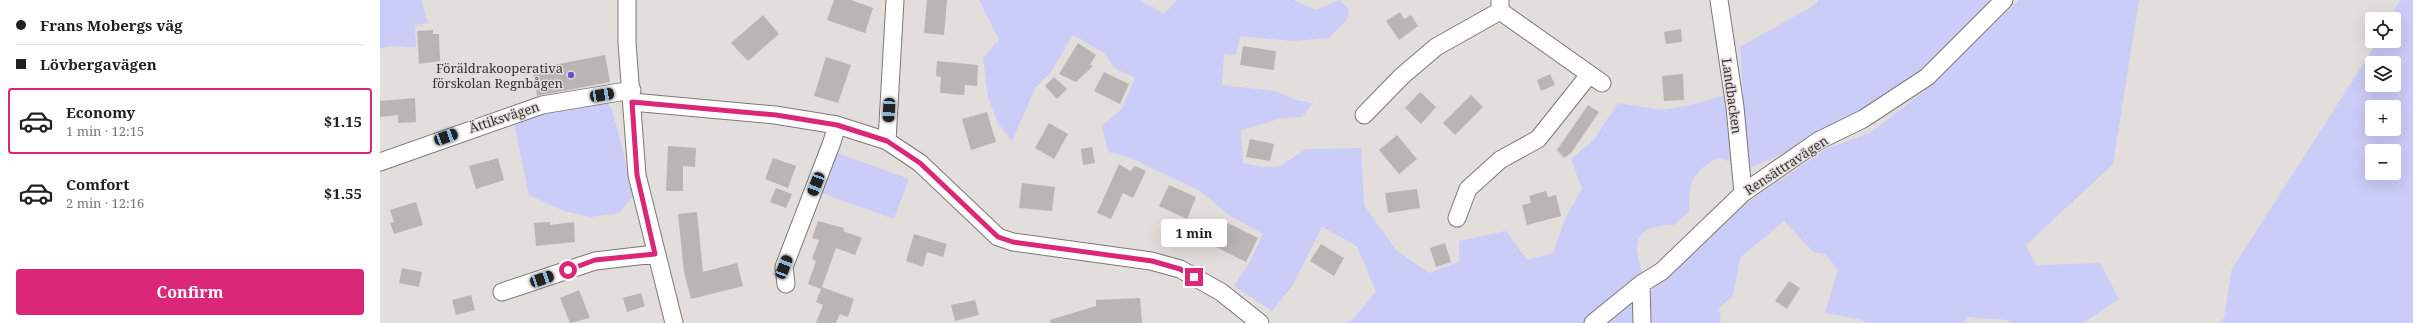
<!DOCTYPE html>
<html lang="en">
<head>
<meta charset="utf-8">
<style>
	body { margin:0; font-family:"Noto Serif",serif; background:#f6f6f6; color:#202124; height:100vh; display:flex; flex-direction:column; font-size:15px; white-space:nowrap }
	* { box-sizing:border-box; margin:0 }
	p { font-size:13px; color:#757577 }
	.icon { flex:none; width:22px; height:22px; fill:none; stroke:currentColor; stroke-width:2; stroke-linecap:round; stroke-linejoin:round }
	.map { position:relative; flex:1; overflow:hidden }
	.panel { display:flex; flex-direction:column; background:#fff; width:380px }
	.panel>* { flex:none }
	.hud { display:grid; align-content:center; height:88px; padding:0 16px; background:#fff }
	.buttons { position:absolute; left:1985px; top:12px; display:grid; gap:8px }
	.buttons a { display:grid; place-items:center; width:36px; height:36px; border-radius:4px; background:#fff; box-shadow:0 4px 16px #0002; font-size:20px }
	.end { position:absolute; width:18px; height:18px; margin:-9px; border:5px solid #db2777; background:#fff; box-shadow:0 0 0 2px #fff }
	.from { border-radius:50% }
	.bubble { position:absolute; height:28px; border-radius:4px; background:#fff; box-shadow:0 4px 16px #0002; font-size:13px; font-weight:700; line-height:28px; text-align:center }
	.car { position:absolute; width:12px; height:24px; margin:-12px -6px; border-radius:5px; box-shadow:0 0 3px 1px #0007; background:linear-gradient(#222 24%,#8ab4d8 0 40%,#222 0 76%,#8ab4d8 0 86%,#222 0) }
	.hud b { display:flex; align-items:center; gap:14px; height:38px; font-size:15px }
	.hud b+b { border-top:1px solid #e0e0e0 }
	.hud i { width:10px; height:10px; background:#202124 }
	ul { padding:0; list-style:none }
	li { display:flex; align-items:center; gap:12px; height:66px; margin:0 8px 6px; padding:0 8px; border:2px solid transparent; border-radius:4px }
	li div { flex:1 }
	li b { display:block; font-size:15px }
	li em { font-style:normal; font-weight:700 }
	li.selected { border-color:#db2777 }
	li>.icon { width:36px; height:36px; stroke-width:1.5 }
	.cta { display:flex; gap:8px; margin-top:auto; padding:8px 16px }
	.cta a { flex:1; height:46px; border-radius:4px; background:#db2777; color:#fff; font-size:16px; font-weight:700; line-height:46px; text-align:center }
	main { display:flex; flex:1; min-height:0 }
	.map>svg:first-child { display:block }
</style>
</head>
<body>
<main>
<section class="panel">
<div class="hud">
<b><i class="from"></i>Frans Mobergs väg</b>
<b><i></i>Lövbergavägen</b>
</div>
<ul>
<li class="selected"><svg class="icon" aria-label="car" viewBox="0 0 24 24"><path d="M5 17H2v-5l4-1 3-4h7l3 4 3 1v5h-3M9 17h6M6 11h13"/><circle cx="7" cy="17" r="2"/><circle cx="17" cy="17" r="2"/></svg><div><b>Economy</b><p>1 min · 12:15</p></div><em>$1.15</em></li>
<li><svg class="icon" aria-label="car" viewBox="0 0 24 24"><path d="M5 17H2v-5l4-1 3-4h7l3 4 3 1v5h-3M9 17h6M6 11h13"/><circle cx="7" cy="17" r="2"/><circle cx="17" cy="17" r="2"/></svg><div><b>Comfort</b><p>2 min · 12:16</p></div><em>$1.55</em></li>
</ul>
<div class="cta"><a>Confirm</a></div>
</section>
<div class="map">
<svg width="2033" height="323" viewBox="0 0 2033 323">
	<rect width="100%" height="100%" fill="#e2dedb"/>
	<path fill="#cbccf7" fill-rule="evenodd" d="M0 0H41L48 23 35 25 36 47C24 48 11 44 0 49Z
		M599 0H760L784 14 797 0H913L936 10 959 0 969 10 967 20 949 38 912 41 860 36 856 55 844 54 842 85 895 91 916 100 933 103 922 117 902 118 861 130 863 163 884 167 900 166 926 149 981 148 984 205 1016 250 1049 273 1079 262V241L1126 231 1147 260 1173 253 1185 219 1202 189 1191 159 1213 141 1238 103 1281 110 1311 105 1346 95 1356 163 1338 158C1312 172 1309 181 1309 211L1294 225C1279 225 1259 227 1257 246 1256 254 1261 267 1263 275L1232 304 1205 323H965L972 320 996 292 977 246 942 227 913 285 892 311 854 286 870 262 883 234 849 215 820 191 749 157 728 152 722 126 742 109 755 78 734 68 724 53 693 35 671 72 656 87 632 141 618 124 608 97 603 58 619 40Z
		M1439 0H1616C1591 24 1568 51 1541 72 1492 111 1425 145 1367 169L1360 47 1431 7Z
		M1639 0H1759L1733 164 1646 245 1656 265 1720 263 1739 299 1703 323H1631L1627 320 1588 317 1584 323H1486L1479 319 1445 313 1458 270 1445 254 1433 252 1404 221 1360 258 1353 296 1339 308 1341 321 1340 323H1268L1269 293 1289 271 1355 211 1446 149 1490 133 1543 92Z
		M2020 0H2033V323H1839L1844 318 1852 269 1998 41H2014V19H2010ZM1992 63H2014V85H1992ZM1992 107H2014V129H1992ZM1992 151H2014V173H1992Z
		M225 100 232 109 254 195 239 213 210 217 184 211 149 195 133 118Z
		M457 153 529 179 514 219 442 193Z
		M1253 296 1257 323H1219Z"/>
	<path fill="#b9b5b2" d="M454 0H471L493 8 485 33 447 20Z
		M547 0H567L564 35 544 33Z
		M1020 12 1024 19 1031 15 1038 26 1019 40 1006 21Z
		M383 15 399 34 368 61 351 43Z
		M1301 29 1302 42 1286 44 1284 32Z
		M53 30V34H59L60 61 39 64 37 31Z
		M698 43 716 55 710 65 713 66 696 82 679 74Z
		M863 46 896 51 894 70 860 65Z
		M225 55 230 82 157 96 153 69Z
		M446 57 471 65 458 103 434 96Z
		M557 61 598 65 597 86 585 85 584 95 560 93 561 77 556 76Z
		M724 72 749 84 740 104 714 91Z
		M1170 74 1175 85 1161 91 1157 80Z
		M1303 74 1304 100 1284 101 1282 76Z
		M674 77 687 89 677 99 665 86Z
		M1040 92 1056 107 1041 124 1025 108Z
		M1091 95 1103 107 1075 135 1063 123Z
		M35 98 36 122 18 123V115L0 117V101Z
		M1208 105 1219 112 1191 153 1184 158 1177 150Z
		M607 112 616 142 591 150 582 119Z
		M669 123 688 134 674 159 655 148Z
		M1017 135 1037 159 1019 174 999 150Z
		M870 139 894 144 890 161 866 157Z
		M288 146 316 148 315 167 303 166V191H286Z
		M712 147 715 163 703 165 701 149Z
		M118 158 124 180 96 189 89 166Z
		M393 158 416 166 408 188 385 179Z
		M739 164 750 171 755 166 766 171 753 198 743 193 731 219 717 213Z
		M642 183 675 187 672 211 639 208Z
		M789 185 816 197 807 219 779 206Z
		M396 188 412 194 406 208 390 202Z
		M1037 189 1040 208 1008 213 1005 193Z
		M1166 191 1168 197 1176 195 1181 216 1147 225 1142 205 1151 203 1149 196Z
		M36 202 43 225 14 234 10 223 14 222 10 210Z
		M317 212 323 272 357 263 363 286 311 299 304 272 298 214Z
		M438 221 464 228 463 231 482 238 475 255 456 248 442 287 474 299 468 317 460 314 456 323H436L443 305 436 302 441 289 428 284 436 261 432 259 439 240 432 238Z
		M170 222V225L194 222 195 242 156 246 154 223Z
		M848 223 878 238 866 262 836 247Z
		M534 234 567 244 563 257 547 252 543 267 526 261Z
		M1065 243 1071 262 1056 267 1050 248Z
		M941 244 964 258 954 276 930 261Z
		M22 268 42 272 39 287 19 283Z
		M1409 281 1420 288 1407 309 1395 301Z
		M199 290 210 318 190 323 180 298Z
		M261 293 265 306 247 312 243 298Z
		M91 295 95 310 76 315 72 300Z
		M760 298 762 323H671L670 320 716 306V300Z
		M595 300 599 315 575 321 571 305Z"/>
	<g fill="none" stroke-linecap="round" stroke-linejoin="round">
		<g stroke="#7c7875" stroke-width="19">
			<path id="minor" d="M247 0V43L257 175 294 323
				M1339 0 1355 107 1363 193
				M1120 11 1222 83
				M252 102 395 115 457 125 507 141 540 163 618 237 633 242 771 261 800 269 841 292 880 323
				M984 115 1022 76 1056 47 1120 11V0
				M507 141 515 0
				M0 162 162 105 252 90
				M1077 218 1088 189 1120 160 1158 139 1209 75
				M406 284 404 267 452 142 457 125
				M1261 284 1262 323
				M122 292 215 261 275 254
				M1213 323 1261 284 1282 271 1363 193 1438 141 1483 119 1547 77 1624 0"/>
		</g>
		<use href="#minor" stroke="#fff" stroke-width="17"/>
	</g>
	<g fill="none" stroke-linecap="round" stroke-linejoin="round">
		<path stroke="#db2777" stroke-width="5" d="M188 270 215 260 275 254 257 175 252 102 396 115 457 125 507 141 540 163 618 237 633 242 772 261 800 269 814 277"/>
	</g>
	<circle fill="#6454cd" stroke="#e2dedb" stroke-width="1.5" cx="191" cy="75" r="4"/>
	<g text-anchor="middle" stroke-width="3" stroke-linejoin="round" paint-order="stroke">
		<g font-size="13" fill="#353332" stroke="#e2dedb" text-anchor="end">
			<text x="183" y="73">Föräldrakooperativa<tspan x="183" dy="15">förskolan Regnbågen</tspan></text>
		</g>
		<g font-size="13" fill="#353332" stroke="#e2dedb">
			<text transform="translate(1352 96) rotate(82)" y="5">Landbacken</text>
			<text transform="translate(124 117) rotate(-18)" y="5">Ättiksvägen</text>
			<text transform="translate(1406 165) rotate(-33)" y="5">Rensättravägen</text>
		</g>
	</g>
</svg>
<div class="buttons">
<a><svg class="icon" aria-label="locate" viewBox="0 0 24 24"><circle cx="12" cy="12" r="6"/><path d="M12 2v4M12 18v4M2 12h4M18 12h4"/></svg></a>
<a><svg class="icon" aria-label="layers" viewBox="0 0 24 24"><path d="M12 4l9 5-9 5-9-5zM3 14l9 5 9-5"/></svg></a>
<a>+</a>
<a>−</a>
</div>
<i class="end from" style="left:188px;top:270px"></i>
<i class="end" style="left:814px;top:277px"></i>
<div class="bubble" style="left:781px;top:219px;width:66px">1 min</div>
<i class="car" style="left:222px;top:95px;rotate:81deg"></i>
<i class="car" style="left:509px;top:110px;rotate:183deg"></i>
<i class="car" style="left:66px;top:137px;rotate:70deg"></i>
<i class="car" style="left:436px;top:184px;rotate:201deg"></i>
<i class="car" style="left:404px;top:267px;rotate:21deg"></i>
<i class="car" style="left:162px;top:279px;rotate:71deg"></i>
</div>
</main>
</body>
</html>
